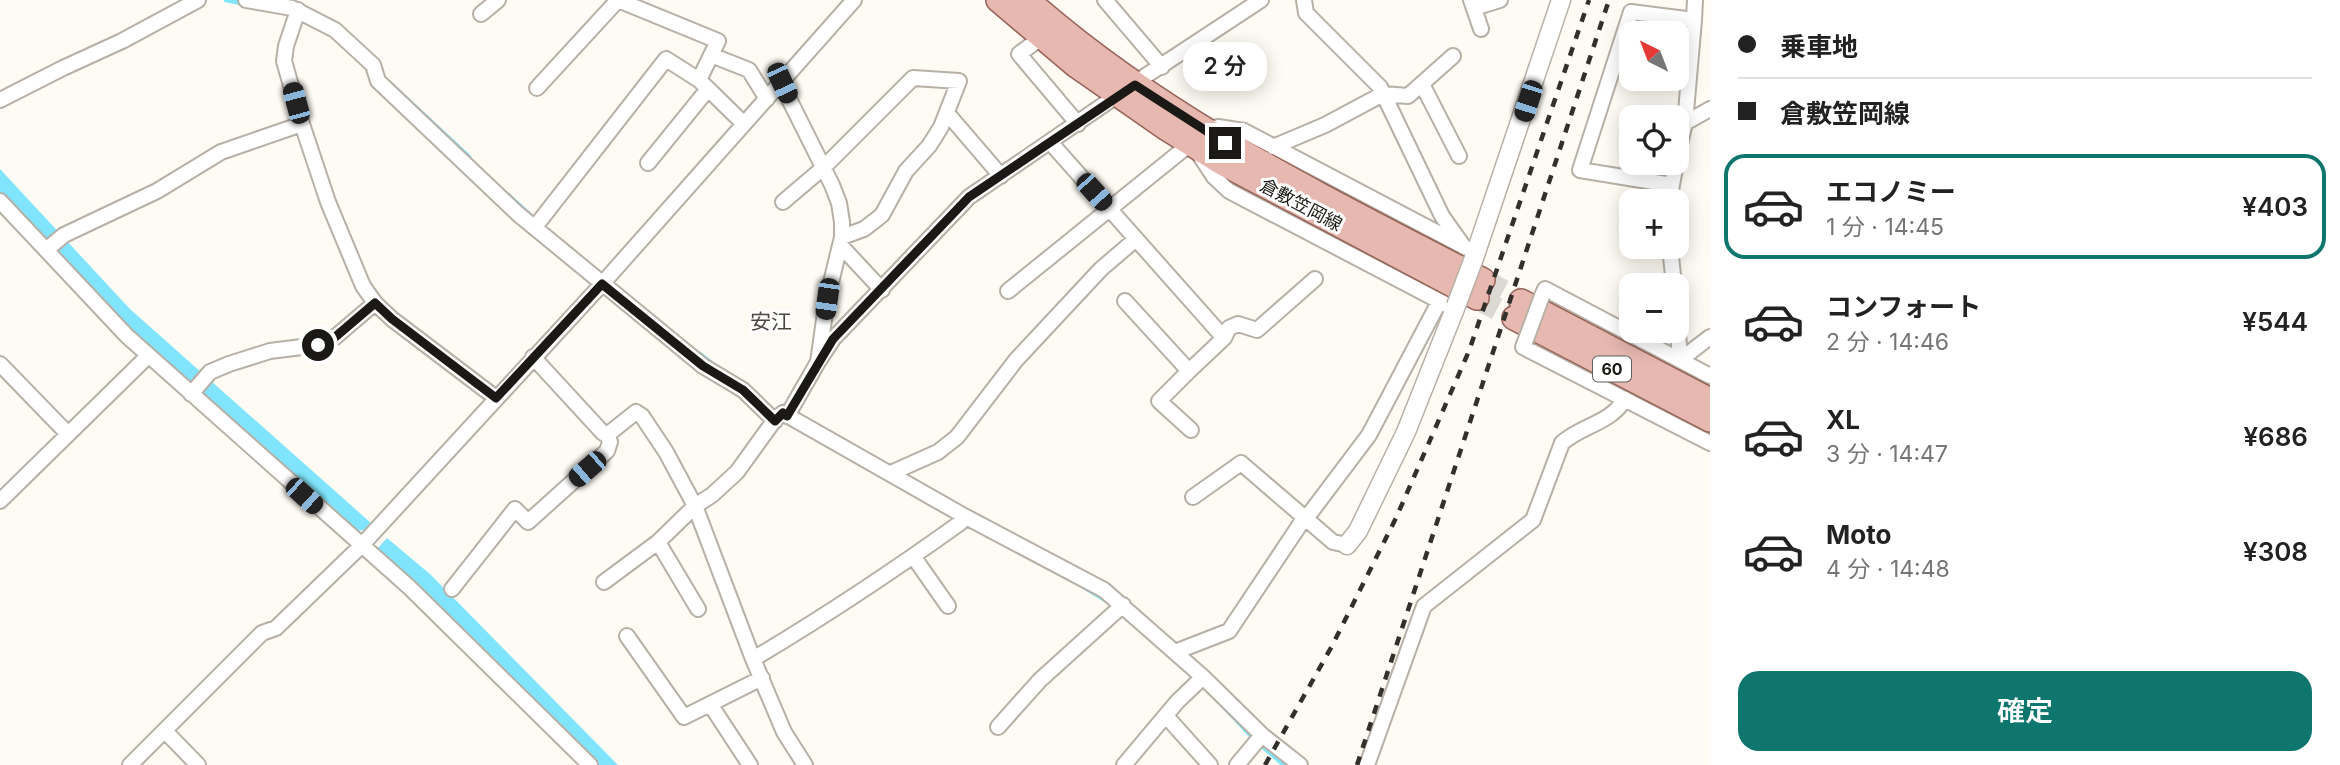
<!DOCTYPE html>
<html lang="ja">
<head>
<meta charset="utf-8">
<style>
	body { margin:0; font-family:Inter,"Noto Sans JP",sans-serif; background:#f2f2f2; color:#222; height:100vh; display:flex; flex-direction:column; font-size:26px; white-space:nowrap }
	* { box-sizing:border-box; margin:0 }
	p { font-size:23px; color:#767676 }
	.icon { flex:none; width:38px; height:38px; fill:none; stroke:currentColor; stroke-width:2; stroke-linecap:round; stroke-linejoin:round }
	.map { position:relative; flex:1; overflow:hidden }
	.drawer { display:flex; flex-direction:column; background:#fff; width:630px }
	.drawer>* { flex:none }
	.hud { display:grid; align-content:center; height:154px; padding:0 28px; background:#fff }
	.needle { width:46px; rotate:318deg }
	.buttons { position:absolute; left:1619px; top:21px; display:grid; gap:14px }
	.buttons a { display:grid; place-items:center; width:70px; height:70px; border-radius:14px; background:#fff; box-shadow:0 4px 18px #0003; font-size:35px }
	.end { position:absolute; width:32px; height:32px; margin:-16px; border:9px solid #1b1915; background:#fff; box-shadow:0 0 0 4px #fff }
	.from { border-radius:50% }
	.bubble { position:absolute; height:49px; border-radius:21px; background:#fff; box-shadow:0 4px 18px #0003; font-size:23px; font-weight:600; line-height:49px; text-align:center }
	.car { position:absolute; width:21px; height:42px; margin:-21px -10px; border-radius:9px; box-shadow:0 0 5px 2px #0007; background:linear-gradient(#222 24%,#8ab4d8 0 40%,#222 0 76%,#8ab4d8 0 86%,#222 0) }
	.hud b { display:flex; align-items:center; gap:24px; height:66px; font-size:26px }
	.hud b+b { border-top:2px solid #e0e0e0 }
	.hud i { width:18px; height:18px; background:#222 }
	ul { padding:0; list-style:none }
	li { display:flex; align-items:center; gap:21px; height:105px; margin:0 14px 10px; padding:0 14px; border:4px solid transparent; border-radius:21px }
	li div { flex:1 }
	li b { display:block; font-size:26px }
	li em { font-style:normal; font-weight:600 }
	li.on { border-color:#0f766e }
	li>.icon { width:63px; height:63px; stroke-width:1.5 }
	.primary-button { display:flex; gap:14px; margin-top:auto; padding:14px 28px }
	.primary-button a { flex:1; height:80px; border-radius:21px; background:#0f766e; color:#fff; font-size:28px; font-weight:600; line-height:80px; text-align:center }
	main { display:flex; flex:1; min-height:0 }
	.map>svg:first-child { display:block }
</style>
</head>
<body>
<main>
<div class="map">
<svg width="1710" height="765" viewBox="0 0 1710 765">
	<rect width="100%" height="100%" fill="#fefbf4"/>
	<path fill="#80e5fc" d="M0 169 130 309 371 523 365 530 355 531 118 318 0 193Z
		M387 538 430 574 618 765H598L415 581 376 550Z"/>
	<g fill="none" stroke-linecap="round" stroke-linejoin="round">
		<path stroke="#80e5fc" stroke-width="4.5" d="M226 0 246 4
			M396 89 469 157
			M508 195 530 215
			M700 354 715 366
			M1084 587 1110 603
			M1225 708 1254 739 1284 765"/>
		<path stroke="#dcd9d3" stroke-width="23" stroke-dasharray="23 11" stroke-linecap="butt" d="M1483 280 1521 301
			M1477 298 1514 318"/>
		<g stroke="#b6b0a6" stroke-width="18">
			<path id="minor" d="M246 0 292 8 335 30 373 65 378 81 518 214 703 366 743 390 775 421
				M618 0 718 41 699 80
				M1105 0 1162 67
				M1304 0 1306 13 1380 87 1442 216 1464 247
				M1471 0 1481 29
				M1474 8 1500 0
				M298 10 286 46 284 61 302 124 328 202 363 286 375 303 392 319 496 398
				M481 14 498 0
				M1694 20 1695 0
				M1042 37 1019 54 1078 124
				M711 55 749 70 767 99
				M781 83 832 185 839 203 842 222V237L827 299 818 362 787 416
				M1422 84 1459 156
				M537 88 618 0
				M0 100 63 68 122 41 198 0
				M947 113 1001 176
				M1685 123 1710 109
				M1209 129 1218 127 1244 131 1476 253
				M1050 142 1224 338
				M1273 147 1325 125 1383 94 1408 96 1453 56
				M1197 151 1214 177 1229 191 1447 305
				M648 163 708 89
				M1672 185 1580 170 1631 12 1694 20 1685 123 1676 161
				M0 201 127 336 409 587 590 765
				M1669 201 1676 163
				M783 202 823 168 913 78 959 81 941 127 929 146 906 171 882 215 864 229 842 237
				M535 227 666 59 699 80 744 124
				M840 245 882 290
				M1670 247 1674 285
				M46 250 64 235 157 191 221 152 302 124
				M1008 291 1190 144
				M1542 296 1545 289 1710 376
				M1125 301 1189 371 1224 338 1229 328 1238 324 1257 330 1315 279
				M1676 304 1680 360
				M1525 342 1523 347 1710 443
				M533 357 603 433 607 435 636 412 642 416 666 452 695 506 753 659 784 732 805 765
				M1680 360 1710 337
				M818 362 833 339 969 197 1147 75 1261 0
				M0 364 67 433
				M1189 371 1159 401 1191 430
				M191 394 210 372 229 364 270 351 318 345 334 338 375 303
				M891 473 938 452 957 437 1016 360 1101 269 1136 239
				M1193 497 1241 463 1333 542 1347 545
				M0 501 148 356
				M658 542 698 609
				M913 556 948 606
				M604 582 658 542 695 506 712 495 737 472 776 418 783 413 966 517 1104 590 1203 677 1262 735 1300 765
				M452 589 515 509 528 522 607 451 610 442 607 435
				M627 636 684 717 762 678
				M1175 652 1229 631 1301 523 1311 512 1369 435 1439 302
				M753 659C824 617 893 571 960 523L966 517
				M710 704 750 765
				M1166 716 1210 765
				M998 727 1040 680 1123 605
				M165 731 198 765
				M130 765 262 633 276 628 361 546 602 284 854 0
				M1124 765 1177 702 1203 677
				M1237 765 1262 735
				M1367 765 1424 606 1533 520 1562 443C1582 425 1610 424 1625 399"/>
		</g>
		<g stroke="#b6b0a6" stroke-width="21">
			<path id="tertiary" d="M1474 258 1561 0
				M1347 545 1358 531 1406 432 1456 306"/>
		</g>
		<g stroke="#956257" stroke-width="26">
			<path id="primary" d="M998 0 1075 65 1167 129 1220 162 1477 298
				M1028 0C1165 121 1323 196 1483 280
				M1521 301 1710 400
				M1514 318 1710 420"/>
		</g>
		<use href="#minor" stroke="#fff" stroke-width="14"/>
		<use href="#tertiary" stroke="#fff" stroke-width="18"/>
		<use href="#primary" stroke="#e7b8b0" stroke-width="23"/>
		<path stroke="#32302c" stroke-width="4.5" stroke-dasharray="9 9" stroke-linecap="butt" d="M1265 765 1332 646 1396 518 1469 351 1589 0
			M1357 765 1609 0"/>
		<g stroke="#b6b0a6" stroke-width="18" stroke-linecap="butt">
			<path id="minor-bridge" d="M1525 342 1542 296"/>
		</g>
		<g stroke="#b6b0a6" stroke-width="21" stroke-linecap="butt">
			<path id="tertiary-bridge" d="M1456 306 1474 258"/>
		</g>
		<use href="#minor-bridge" stroke="#fff" stroke-width="14"/>
		<use href="#tertiary-bridge" stroke="#fff" stroke-width="18"/>
	</g>
	<g fill="none" stroke-linecap="round" stroke-linejoin="round">
		<path stroke="#1b1915" stroke-width="9" d="M318 345 334 338 375 303 392 319 496 398 602 284 703 366 743 390 775 421 783 413 787 416 833 339 969 197 1135 85 1225 143"/>
	</g>
	<g text-anchor="middle" stroke-width="6" stroke-linejoin="round" paint-order="stroke">
		<rect fill="#fff" stroke="#5f5e5b" stroke-width="2" x="1593" y="356.5" width="38" height="25" rx="5"/>
		<g font-size="16" font-weight="bold" fill="#1b1915">
			<text x="1612" y="375">60</text>
		</g>
		<g font-size="18" fill="#1b1915" stroke="#fff">
			<text transform="translate(1301 205) rotate(28)" y="6">倉敷笠岡線</text>
		</g>
		<g font-size="21" fill="#4c473e" stroke="#fff">
			<text x="771" y="329">安江</text>
		</g>
	</g>
</svg>
<div class="buttons">
<a><svg class="needle" viewBox="-14 -14 28 28"><path d="M0-13l5 13h-10z" fill="#e53935"/><path d="M0 13l5-13h-10z" fill="#767676"/></svg></a>
<a><svg class="icon" aria-label="locate" viewBox="0 0 24 24"><circle cx="12" cy="12" r="6"/><path d="M12 2v4M12 18v4M2 12h4M18 12h4"/></svg></a>
<a>+</a>
<a>−</a>
</div>
<i class="end from" style="left:318px;top:345px"></i>
<i class="end" style="left:1225px;top:143px"></i>
<div class="bubble" style="left:1183px;top:42px;width:84px">2 分</div>
<i class="car" style="left:782px;top:83px;rotate:155deg"></i>
<i class="car" style="left:1528px;top:101px;rotate:198deg"></i>
<i class="car" style="left:296px;top:103px;rotate:345deg"></i>
<i class="car" style="left:1094px;top:192px;rotate:138deg"></i>
<i class="car" style="left:827px;top:299px;rotate:188deg"></i>
<i class="car" style="left:587px;top:469px;rotate:229deg"></i>
<i class="car" style="left:304px;top:496px;rotate:132deg"></i>
</div>
<section class="drawer">
<div class="hud">
<b><i class="from"></i>乗車地</b>
<b><i></i>倉敷笠岡線</b>
</div>
<ul>
<li class="on"><svg class="icon" aria-label="car" viewBox="0 0 24 24"><path d="M5 17H2v-5l4-1 3-4h7l3 4 3 1v5h-3M9 17h6M6 11h13"/><circle cx="7" cy="17" r="2"/><circle cx="17" cy="17" r="2"/></svg><div><b>エコノミー</b><p>1 分 · 14:45</p></div><em>¥403</em></li>
<li><svg class="icon" aria-label="car" viewBox="0 0 24 24"><path d="M5 17H2v-5l4-1 3-4h7l3 4 3 1v5h-3M9 17h6M6 11h13"/><circle cx="7" cy="17" r="2"/><circle cx="17" cy="17" r="2"/></svg><div><b>コンフォート</b><p>2 分 · 14:46</p></div><em>¥544</em></li>
<li><svg class="icon" aria-label="car" viewBox="0 0 24 24"><path d="M5 17H2v-5l4-1 3-4h7l3 4 3 1v5h-3M9 17h6M6 11h13"/><circle cx="7" cy="17" r="2"/><circle cx="17" cy="17" r="2"/></svg><div><b>XL</b><p>3 分 · 14:47</p></div><em>¥686</em></li>
<li><svg class="icon" aria-label="car" viewBox="0 0 24 24"><path d="M5 17H2v-5l4-1 3-4h7l3 4 3 1v5h-3M9 17h6M6 11h13"/><circle cx="7" cy="17" r="2"/><circle cx="17" cy="17" r="2"/></svg><div><b>Moto</b><p>4 分 · 14:48</p></div><em>¥308</em></li>
</ul>
<div class="primary-button"><a>確定</a></div>
</section>
</main>
</body>
</html>
